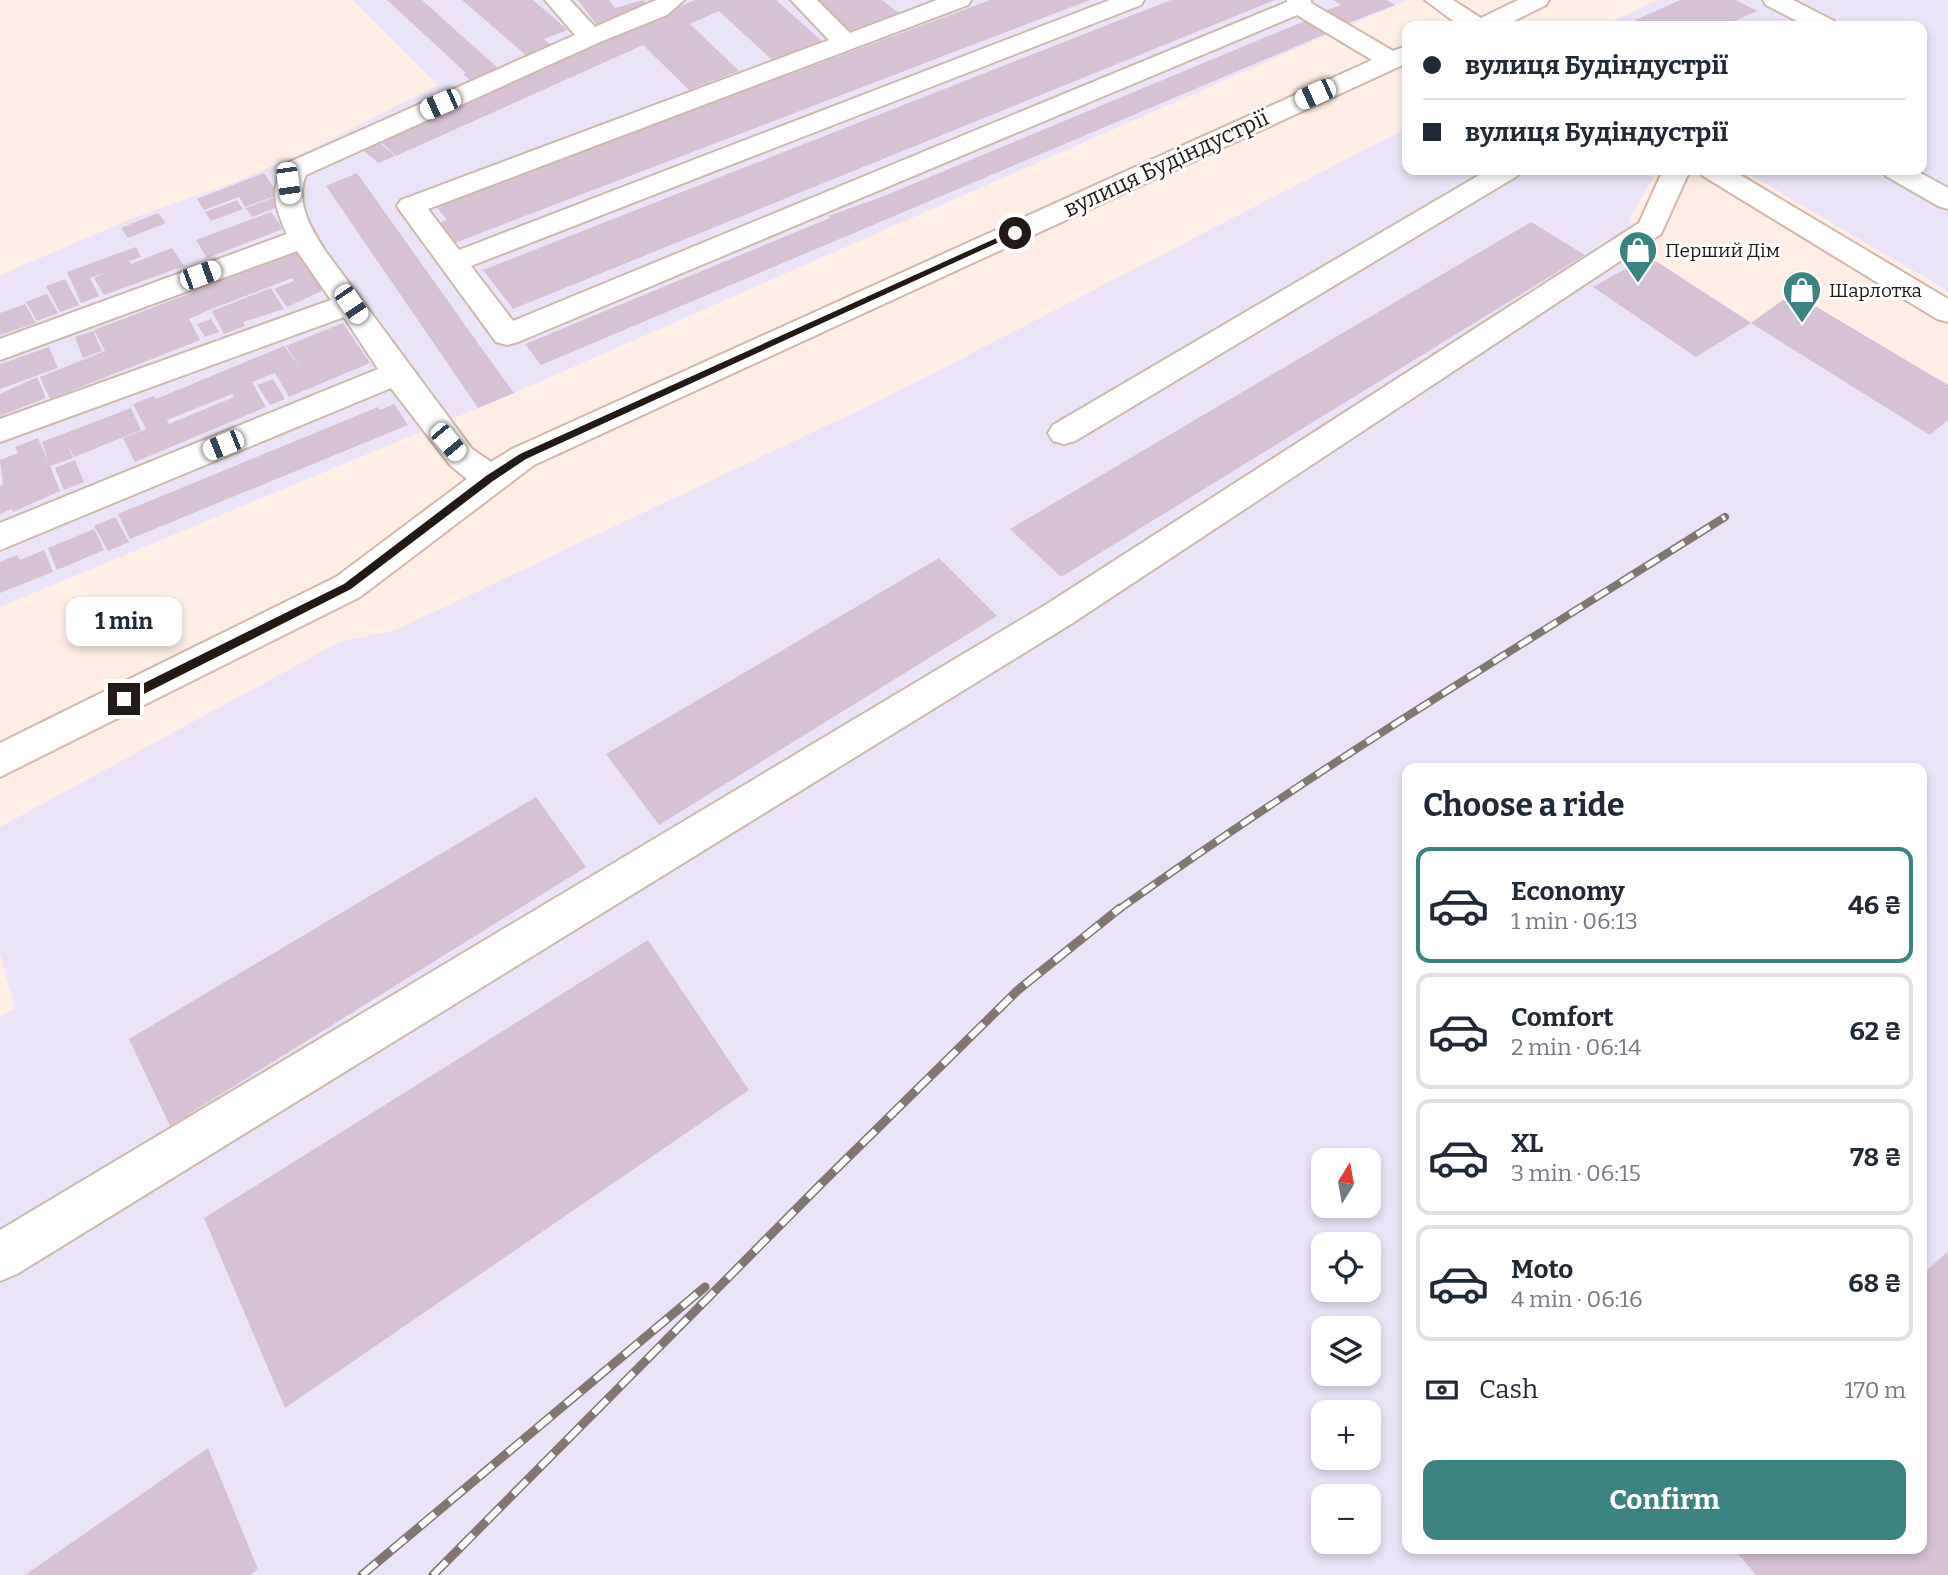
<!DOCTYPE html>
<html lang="en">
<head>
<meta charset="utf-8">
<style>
	body { margin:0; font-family:Bitter,serif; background:#f2f2f3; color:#1f2937; height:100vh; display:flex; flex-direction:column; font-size:26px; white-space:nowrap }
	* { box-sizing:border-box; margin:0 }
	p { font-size:23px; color:#747a83 }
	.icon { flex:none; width:38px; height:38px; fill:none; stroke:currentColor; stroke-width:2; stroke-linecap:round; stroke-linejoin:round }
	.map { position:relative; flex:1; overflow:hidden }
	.details { position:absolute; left:1402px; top:763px; width:525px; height:791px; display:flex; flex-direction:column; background:#fff; border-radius:14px; box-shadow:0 4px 10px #0003 }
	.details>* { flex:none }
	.top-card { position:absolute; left:1402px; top:21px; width:525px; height:154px; border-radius:14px; box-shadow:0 4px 10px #0003; display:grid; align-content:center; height:154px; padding:0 21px; background:#fff }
	.needle { width:46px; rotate:11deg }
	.buttons { position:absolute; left:1311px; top:1148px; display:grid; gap:14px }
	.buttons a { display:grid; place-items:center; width:70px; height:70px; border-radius:14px; background:#fff; box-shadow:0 4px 10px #0003; font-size:35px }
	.end { position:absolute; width:32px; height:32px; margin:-16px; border:9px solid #241a15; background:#fff; box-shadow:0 0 0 4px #fff }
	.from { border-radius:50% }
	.bubble { position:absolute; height:49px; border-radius:14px; background:#fff; box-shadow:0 4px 10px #0003; font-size:23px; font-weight:700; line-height:49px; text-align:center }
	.car { position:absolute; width:21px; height:42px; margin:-21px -10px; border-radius:9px; box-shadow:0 0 5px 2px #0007; background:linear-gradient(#fff 24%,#345 0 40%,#fff 0 76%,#345 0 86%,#fff 0) }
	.top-card b { display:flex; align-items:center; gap:24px; height:66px; font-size:26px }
	.top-card b+b { border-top:2px solid #e0e1e3 }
	.top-card i { width:18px; height:18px; background:#1f2937 }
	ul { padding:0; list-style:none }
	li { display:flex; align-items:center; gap:21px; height:116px; margin:0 14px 10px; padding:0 7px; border:4px solid #e0e1e3; border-radius:14px }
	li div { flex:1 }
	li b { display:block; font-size:26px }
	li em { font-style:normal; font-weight:700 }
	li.current { border-color:#3a8381 }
	li>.icon { width:63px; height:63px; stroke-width:1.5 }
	h2 { padding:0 21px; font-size:32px; line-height:84px }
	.pay { display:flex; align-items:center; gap:18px; height:77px; padding:0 21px; font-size:26px }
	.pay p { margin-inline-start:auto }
	.cta { display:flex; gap:14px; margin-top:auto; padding:14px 21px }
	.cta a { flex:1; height:80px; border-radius:14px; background:#3a8381; color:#fff; font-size:28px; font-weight:700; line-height:80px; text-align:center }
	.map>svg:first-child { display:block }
</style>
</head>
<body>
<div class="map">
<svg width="1948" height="1575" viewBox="0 0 1948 1575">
	<rect width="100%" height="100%" fill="#ffeee6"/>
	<path fill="#ebe4f9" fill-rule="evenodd" d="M353 0H1407L514 393 0 607V275L136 217 230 184 303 153 438 85Z
		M1658 0H1948V291L1742 170H1922V26H1601Z
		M1407 128V170H1638L1653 178 1629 219 1648 256 1751 322 1793 293 1948 385V1575H0V1017L15 1009 0 953V827L339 642 396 630 885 398ZM1407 768H1922V1549H1407ZM1323 1160H1368V1206H1323ZM1323 1244H1368V1290H1323ZM1323 1328H1368V1374H1323ZM1323 1412H1368V1458H1323ZM1323 1496H1368V1542H1323Z"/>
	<path fill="#d7c2d5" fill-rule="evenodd" d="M387 0H422L500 70 471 81 463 74 466 73Z
		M462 0H533L568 30 544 39 553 47 528 57Z
		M578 0H609L615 8 643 0 649 8 598 27Z
		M695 0H776L823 42 772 60 719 11 690 24 739 71 689 90 643 45 396 156 378 139Z
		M814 0H882L899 13 851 31Z
		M990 0H1090L452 244 437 224 447 220 436 206Z
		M1171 0H1275L513 309 483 270Z
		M1333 0H1387L1395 5 1341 26 1321 12 1341 5Z
		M1680 0H1736L1757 11 1724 26H1634L1629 23Z
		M1307 20 1328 33 541 365 525 344 830 218 828 216 884 196Z
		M379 142 395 156 378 163 362 149Z
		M264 173 279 195 245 207 239 197 204 210 197 199Z
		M357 173 487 356 514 393 478 408 326 186Z
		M275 197 281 206 252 217 246 208Z
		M237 200 243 209 211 221 205 212Z
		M271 212 283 229 207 258 196 240Z
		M158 213 166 223 128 238 121 228Z
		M1531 222 1585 255 1061 577 1010 529Z
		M136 247 141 257 129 261 131 264 172 248 184 266 104 295 94 278 104 273 90 278 99 296 81 303 67 272Z
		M298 252 324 290 287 307 274 289 294 281 292 278 209 310 189 319 200 340 50 399 40 377 105 351 94 330Z
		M1648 256 1751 323 1793 293 1948 385V420L1930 435 1751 323 1696 357 1593 287Z
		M65 279 79 305 60 312 46 286Z
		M271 288 284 309 243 322 245 326 224 334 212 311Z
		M47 294 58 313 37 321 26 302Z
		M25 304 36 323 0 335V313Z
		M211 319 219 332 205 337 197 324Z
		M343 323 370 363 289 397 275 373 252 382 266 407 135 462 123 438 146 429 133 404 154 396 156 399 284 346 300 367 286 346ZM232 394 234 397 169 424 167 420Z
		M93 331 102 351 83 358 75 337Z
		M49 347 58 368 0 389V364Z
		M37 377 46 398 0 416V394Z
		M273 379 285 399 270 405 257 385Z
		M394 404 408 425 130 539 118 514 378 407 380 410Z
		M131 408 141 430 74 457 68 445 73 458 50 466 60 491 13 512 12 509 0 514V486L3 485 0 460 18 453 15 447 38 438 48 461 42 442Z
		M75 460 84 482 64 490 55 468Z
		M115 517 129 542 108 551 94 526Z
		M94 529 104 550 57 570 48 548Z
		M44 550 53 572 0 593V562L17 555 20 560Z
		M939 558 997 616 659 825 606 754Z
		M536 797 586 867 170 1126 129 1039Z
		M648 940 749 1090 285 1408 204 1218Z
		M1948 1251V1575H1756L1734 1549H1922V1275Z
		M208 1448 258 1569 250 1575H25Z"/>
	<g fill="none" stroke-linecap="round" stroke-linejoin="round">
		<g stroke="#d2b8ab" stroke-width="4">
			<path id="minor" d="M545 0H570L595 27 656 0H684L667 15 600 42 306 175C294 202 312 230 326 252L472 449 491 462 512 449 1372 60 1297 15 518 342 507 345 496 342 401 212 397 206 401 200 829 40 791 0H817L850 33 937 0H971L968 5 428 209 459 250 1110 0H1144L1141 5 471 266 513 321 1287 2V0H1311V3L1393 51 1407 46V63L534 465 360 597 0 777V743L336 577 467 479 450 465 391 388 0 550V523L378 369 344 317 0 442V419L331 300 297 251 0 360V339L287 234C275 209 269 188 285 164L575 35Z
				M1425 0H1453L1481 18 1518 0H1549L1546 5 1504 26H1460Z
				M1763 0H1793L1834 21 1837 26H1807L1766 5Z
				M1488 170H1521L1517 176 1075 441 1064 444 1053 441 1048 433 1053 425Z
				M1663 170H1690L1661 234 1071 624 17 1274 0 1281V1230L1047 604 1639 223Z
				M1699 170H1732L1948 299V322L1937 319 1703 176Z
				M1882 170H1915L1948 188V209L1938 206 1886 176Z"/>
		</g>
		<use href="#minor" fill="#fff" fill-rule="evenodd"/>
		<g stroke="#837670" stroke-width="8">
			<path id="rail-far1" d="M1118 910C1314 770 1521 645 1725 517"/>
		</g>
		<g stroke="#837670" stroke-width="9">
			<path id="rail" d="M362 1575 705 1287
				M433 1575 824 1181 1018 990 1120 908"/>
		</g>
		<use href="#rail-far1" stroke="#fff" stroke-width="5" stroke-dasharray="15" stroke-linecap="butt"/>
		<use href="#rail" stroke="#fff" stroke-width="6" stroke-dasharray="19" stroke-linecap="butt"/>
	</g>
	<path fill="#241a15" d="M1012 231 1019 233 526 459 493 481 351 589 128 702H120V695L344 584 486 476 520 454Z"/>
	<defs>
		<g id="shop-pin" transform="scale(2.0125)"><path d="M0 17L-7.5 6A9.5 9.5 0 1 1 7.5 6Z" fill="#3a8381" stroke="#fff"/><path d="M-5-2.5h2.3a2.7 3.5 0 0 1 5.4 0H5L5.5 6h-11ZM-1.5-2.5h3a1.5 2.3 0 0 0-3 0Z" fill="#fff"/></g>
	</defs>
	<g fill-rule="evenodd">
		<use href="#shop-pin" x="1638" y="250"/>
		<use href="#shop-pin" x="1802" y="290"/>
	</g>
	<g text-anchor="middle" stroke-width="6" stroke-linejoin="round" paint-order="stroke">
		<g font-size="19" fill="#241a15" stroke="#fff" text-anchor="start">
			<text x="1665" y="257">Перший Дім</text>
			<text x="1829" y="297">Шарлотка</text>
		</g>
		<g font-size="23" fill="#241a15" stroke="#fff">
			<text transform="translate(1166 163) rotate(-25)" y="8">вулиця Будіндустрії</text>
		</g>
	</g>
</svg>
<div class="buttons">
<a><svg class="needle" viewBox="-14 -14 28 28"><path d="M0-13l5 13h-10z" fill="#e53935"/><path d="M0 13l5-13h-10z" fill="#747a83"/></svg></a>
<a><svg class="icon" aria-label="locate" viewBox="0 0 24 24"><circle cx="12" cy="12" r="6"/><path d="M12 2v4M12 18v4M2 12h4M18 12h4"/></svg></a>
<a><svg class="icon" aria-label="layers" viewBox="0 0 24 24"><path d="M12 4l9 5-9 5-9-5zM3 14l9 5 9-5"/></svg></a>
<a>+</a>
<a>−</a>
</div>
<i class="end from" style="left:1015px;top:233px"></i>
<i class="end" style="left:124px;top:699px"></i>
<div class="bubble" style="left:66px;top:597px;width:116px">1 min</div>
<i class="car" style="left:1315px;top:94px;rotate:246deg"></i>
<i class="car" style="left:440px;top:104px;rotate:246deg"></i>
<i class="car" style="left:288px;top:183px;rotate:172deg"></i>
<i class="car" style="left:200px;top:275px;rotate:70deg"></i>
<i class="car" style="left:351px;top:304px;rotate:146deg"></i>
<i class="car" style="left:448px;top:442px;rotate:140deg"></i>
<i class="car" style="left:223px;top:445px;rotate:248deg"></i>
<div class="top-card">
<b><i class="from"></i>вулиця Будіндустрії</b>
<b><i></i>вулиця Будіндустрії</b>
</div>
<section class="details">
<h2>Choose a ride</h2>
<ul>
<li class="current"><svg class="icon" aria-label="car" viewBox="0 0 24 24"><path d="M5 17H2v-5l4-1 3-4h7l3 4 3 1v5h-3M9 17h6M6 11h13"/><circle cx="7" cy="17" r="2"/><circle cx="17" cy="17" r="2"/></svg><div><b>Economy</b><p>1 min · 06:13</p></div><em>46 ₴</em></li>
<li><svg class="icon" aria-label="car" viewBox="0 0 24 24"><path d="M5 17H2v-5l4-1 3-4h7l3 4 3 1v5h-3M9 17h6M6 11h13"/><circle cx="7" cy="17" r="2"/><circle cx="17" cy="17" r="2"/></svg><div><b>Comfort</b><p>2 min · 06:14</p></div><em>62 ₴</em></li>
<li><svg class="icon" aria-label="car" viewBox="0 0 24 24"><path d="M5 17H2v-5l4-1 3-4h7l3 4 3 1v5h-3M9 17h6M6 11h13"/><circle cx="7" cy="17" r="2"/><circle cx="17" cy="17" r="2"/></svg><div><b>XL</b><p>3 min · 06:15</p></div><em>78 ₴</em></li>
<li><svg class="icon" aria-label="car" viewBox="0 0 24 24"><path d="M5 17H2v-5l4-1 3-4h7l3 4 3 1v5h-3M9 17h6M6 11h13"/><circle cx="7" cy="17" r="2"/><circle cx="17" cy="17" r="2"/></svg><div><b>Moto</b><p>4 min · 06:16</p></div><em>68 ₴</em></li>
</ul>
<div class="pay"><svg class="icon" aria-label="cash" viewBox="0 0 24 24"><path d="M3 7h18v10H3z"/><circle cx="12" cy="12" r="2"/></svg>Cash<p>170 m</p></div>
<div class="cta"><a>Confirm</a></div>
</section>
</div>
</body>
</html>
